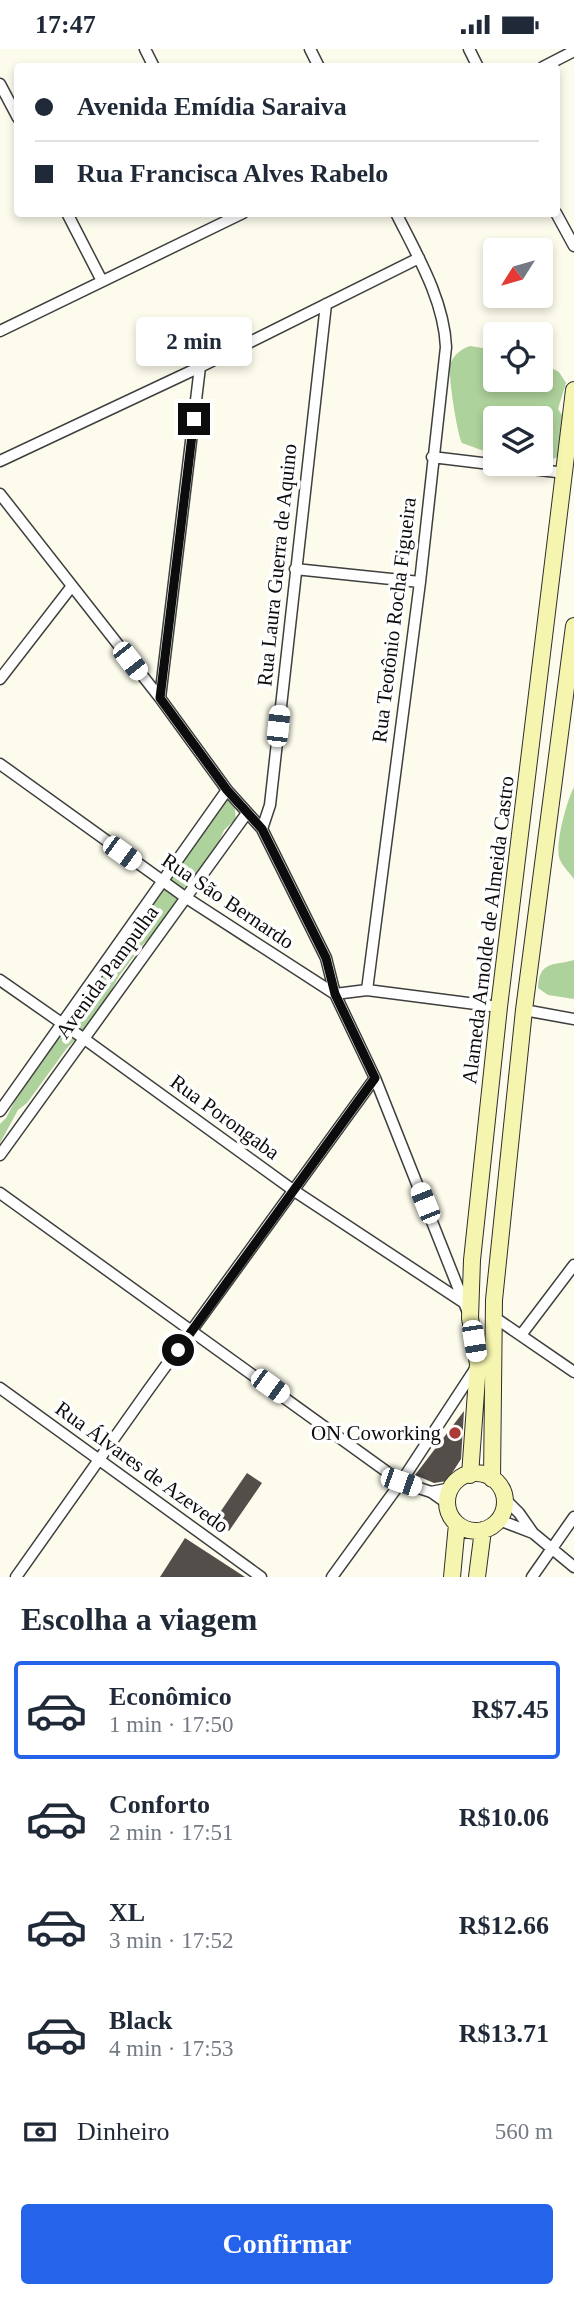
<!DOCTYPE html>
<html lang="pt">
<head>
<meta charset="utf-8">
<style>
	body { margin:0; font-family:"Times New Roman",serif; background:#f2f2f3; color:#1f2937; height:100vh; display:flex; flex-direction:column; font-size:26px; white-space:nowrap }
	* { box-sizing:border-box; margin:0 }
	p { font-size:23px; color:#747a83 }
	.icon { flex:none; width:38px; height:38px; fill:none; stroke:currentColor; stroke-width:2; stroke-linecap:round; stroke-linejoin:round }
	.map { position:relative; height:1528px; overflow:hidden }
	.side { display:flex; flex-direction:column; background:#fff; flex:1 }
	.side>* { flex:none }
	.hud { position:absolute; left:14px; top:14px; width:546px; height:154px; border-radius:7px; box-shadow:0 4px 10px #0003; display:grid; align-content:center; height:154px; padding:0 21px; background:#fff }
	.needle { width:46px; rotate:233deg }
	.controls { position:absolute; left:483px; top:189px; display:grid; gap:14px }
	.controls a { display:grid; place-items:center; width:70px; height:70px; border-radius:7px; background:#fff; box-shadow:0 4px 10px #0003; font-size:35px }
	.end { position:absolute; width:32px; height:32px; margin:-16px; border:9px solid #0c0c0c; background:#fff; box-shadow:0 0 0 4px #fff }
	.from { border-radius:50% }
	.bubble { position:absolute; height:49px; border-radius:7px; background:#fff; box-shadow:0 4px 10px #0003; font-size:23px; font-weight:700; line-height:49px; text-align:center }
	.car { position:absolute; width:21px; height:42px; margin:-21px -10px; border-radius:9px; box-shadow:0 0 5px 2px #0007; background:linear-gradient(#fff 24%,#345 0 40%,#fff 0 76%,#345 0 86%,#fff 0) }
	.hud b { display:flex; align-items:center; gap:24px; height:66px; font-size:26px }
	.hud b+b { border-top:2px solid #e0e1e3 }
	.hud i { width:18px; height:18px; background:#1f2937 }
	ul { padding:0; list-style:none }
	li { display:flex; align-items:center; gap:21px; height:98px; margin:0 14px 10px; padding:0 7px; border:4px solid transparent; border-radius:7px }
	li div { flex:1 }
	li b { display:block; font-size:26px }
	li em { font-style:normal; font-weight:700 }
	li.selected { border-color:#2563eb }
	li>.icon { width:63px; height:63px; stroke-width:1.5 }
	h2 { padding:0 21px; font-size:32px; line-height:84px }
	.pay { display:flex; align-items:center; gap:18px; height:77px; padding:0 21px; font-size:26px }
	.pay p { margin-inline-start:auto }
	.action { display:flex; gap:14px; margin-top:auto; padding:14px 21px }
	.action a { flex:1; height:80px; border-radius:7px; background:#2563eb; color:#fff; font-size:28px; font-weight:700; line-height:80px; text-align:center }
	.status { display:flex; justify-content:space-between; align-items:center; height:49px; padding:0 35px; background:#fff; direction:ltr }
	.status svg { height:19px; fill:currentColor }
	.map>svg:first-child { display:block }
</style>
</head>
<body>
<div class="status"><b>17:47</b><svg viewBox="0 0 49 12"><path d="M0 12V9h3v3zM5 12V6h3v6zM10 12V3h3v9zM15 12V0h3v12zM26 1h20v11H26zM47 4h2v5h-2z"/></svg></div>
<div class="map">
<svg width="574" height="1528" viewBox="0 0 574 1528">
	<rect width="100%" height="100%" fill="#fdfbec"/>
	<path fill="#aed29b" d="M470 297 495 301V331H541V313L559 323 566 334 558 360 566 372 564 406 541 414V369H495V406L462 394C457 385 448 325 450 316 453 306 461 300 470 297Z
		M574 738V830C570 824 563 818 560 811 554 797 567 751 574 738Z
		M231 748 234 752 236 770 224 781 212 809 184 839 175 860 140 899 119 927 95 971 67 999 27 1054 18 1061 0 1094V1075L6 1069 16 1050 57 991 80 968 95 938 141 879 150 856 224 751Z
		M574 911V950L548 946 538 939C539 911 554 917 574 911Z"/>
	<path fill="#534e49" d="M464 1362 461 1410 447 1432 434 1434 415 1426Z
		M247 1424 262 1434 229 1482 214 1472Z
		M185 1489 245 1528H160Z"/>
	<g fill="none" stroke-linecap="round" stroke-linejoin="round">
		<g stroke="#3f3f3f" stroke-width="13">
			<path id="minor" d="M145 0 154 18
				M310 0 319 18
				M469 0 478 18
				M543 18 574 2
				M0 35 18 69
				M67 164 102 232
				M556 164 574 197
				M0 282 243 164
				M432 408 565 424
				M0 412 200 318 419 209
				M0 445 160 649 227 741 262 780 326 909 335 945 375 1029 467 1261
				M295 520 420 533
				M0 630 72 537
				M160 649 200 318
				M0 715 185 848 335 945 367 941 499 958
				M262 780 270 756 326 255
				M0 931 83 989 293 1141 463 1253
				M367 941 420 533 446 298C444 251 417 206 396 164
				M524 961 574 970
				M0 1062 227 741
				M0 1106 247 764
				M0 1144 401 1433 431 1443 448 1455
				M494 1268 574 1323
				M521 1286 574 1216
				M0 1339 261 1528
				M431 1443 451 1439
				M504 1449 519 1464 533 1484 574 1518
				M499 1471 533 1484
				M16 1528 149 1340 375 1029
				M332 1528 401 1433 477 1317
				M532 1528 574 1468"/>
		</g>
		<g stroke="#2e2e2e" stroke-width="18">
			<path id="secondary" d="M447 1453a29 29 0 1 1 58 0a29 29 0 1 1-58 0Z
				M470 1426 478 1315 470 1269 472 1211 499 958 574 341
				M492 1430 494 1251 524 961 574 577
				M452 1528 457 1475
				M477 1528 483 1481"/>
		</g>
		<use href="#minor" stroke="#fff" stroke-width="10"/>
		<use href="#secondary" stroke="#f5f5af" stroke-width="16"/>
	</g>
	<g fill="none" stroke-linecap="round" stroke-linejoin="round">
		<path stroke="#0c0c0c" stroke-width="9" d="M178 1301 375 1029 335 945 326 909 262 780 227 741 160 649 194 370"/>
	</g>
	<circle fill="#ab3b34" stroke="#fff" stroke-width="2.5" cx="455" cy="1384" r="7"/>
	<g text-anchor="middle" stroke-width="7" stroke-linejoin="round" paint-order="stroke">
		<g font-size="21" fill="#0c0c0c" stroke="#fff">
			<text transform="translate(277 516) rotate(-84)" y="7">Rua Laura Guerra de Aquino</text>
			<text transform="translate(394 571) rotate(-83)" y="7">Rua Teotônio Rocha Figueira</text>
			<text transform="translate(228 852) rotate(34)" y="7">Rua São Bernardo</text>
			<text transform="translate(488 881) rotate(-83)" y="7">Alameda Arnolde de Almeida Castro</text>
			<text transform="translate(107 923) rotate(-54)" y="7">Avenida Pampulha</text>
			<text transform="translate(225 1068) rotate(36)" y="7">Rua Porongaba</text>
			<text transform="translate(142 1418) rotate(36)" y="7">Rua Álvares de Azevedo</text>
		</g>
		<g font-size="21" fill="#0c0c0c" stroke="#fff" text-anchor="end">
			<text x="441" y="1391">ON Coworking</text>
		</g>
	</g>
</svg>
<div class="controls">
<a><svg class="needle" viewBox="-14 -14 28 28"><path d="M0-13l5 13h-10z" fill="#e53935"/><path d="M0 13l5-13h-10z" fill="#747a83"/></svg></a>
<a><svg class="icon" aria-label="locate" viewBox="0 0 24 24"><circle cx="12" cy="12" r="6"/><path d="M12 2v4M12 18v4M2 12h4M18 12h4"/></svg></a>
<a><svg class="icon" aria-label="layers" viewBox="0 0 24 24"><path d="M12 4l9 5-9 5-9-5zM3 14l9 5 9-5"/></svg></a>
</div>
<i class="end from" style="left:178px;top:1301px"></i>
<i class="end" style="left:194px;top:370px"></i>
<div class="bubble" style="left:136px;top:268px;width:116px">2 min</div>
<i class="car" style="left:130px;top:612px;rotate:142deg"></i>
<i class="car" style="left:278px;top:677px;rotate:6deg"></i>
<i class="car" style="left:122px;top:804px;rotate:126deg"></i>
<i class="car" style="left:425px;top:1154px;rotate:338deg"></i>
<i class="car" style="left:474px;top:1292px;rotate:171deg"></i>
<i class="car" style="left:270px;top:1337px;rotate:126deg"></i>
<i class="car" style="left:401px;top:1433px;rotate:109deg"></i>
<div class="hud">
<b><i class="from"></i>Avenida Emídia Saraiva</b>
<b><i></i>Rua Francisca Alves Rabelo</b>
</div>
</div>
<section class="side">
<h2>Escolha a viagem</h2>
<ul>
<li class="selected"><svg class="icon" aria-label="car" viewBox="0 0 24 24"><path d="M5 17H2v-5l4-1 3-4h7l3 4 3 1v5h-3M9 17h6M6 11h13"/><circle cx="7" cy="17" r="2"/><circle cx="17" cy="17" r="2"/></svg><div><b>Econômico</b><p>1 min · 17:50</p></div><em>R$7.45</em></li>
<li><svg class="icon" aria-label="car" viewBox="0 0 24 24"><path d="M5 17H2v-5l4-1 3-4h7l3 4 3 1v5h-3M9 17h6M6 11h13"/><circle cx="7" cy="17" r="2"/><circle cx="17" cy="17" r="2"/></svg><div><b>Conforto</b><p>2 min · 17:51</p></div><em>R$10.06</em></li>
<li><svg class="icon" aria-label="car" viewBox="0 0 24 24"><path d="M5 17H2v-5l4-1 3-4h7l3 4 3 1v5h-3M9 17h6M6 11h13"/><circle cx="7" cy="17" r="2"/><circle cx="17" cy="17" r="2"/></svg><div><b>XL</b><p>3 min · 17:52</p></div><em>R$12.66</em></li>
<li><svg class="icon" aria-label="car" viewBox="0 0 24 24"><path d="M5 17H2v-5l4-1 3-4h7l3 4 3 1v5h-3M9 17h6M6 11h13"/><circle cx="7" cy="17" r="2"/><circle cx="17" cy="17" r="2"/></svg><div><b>Black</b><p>4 min · 17:53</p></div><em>R$13.71</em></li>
</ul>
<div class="pay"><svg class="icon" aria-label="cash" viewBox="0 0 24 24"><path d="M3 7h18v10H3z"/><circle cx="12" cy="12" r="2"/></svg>Dinheiro<p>560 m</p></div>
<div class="action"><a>Confirmar</a></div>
</section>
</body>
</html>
